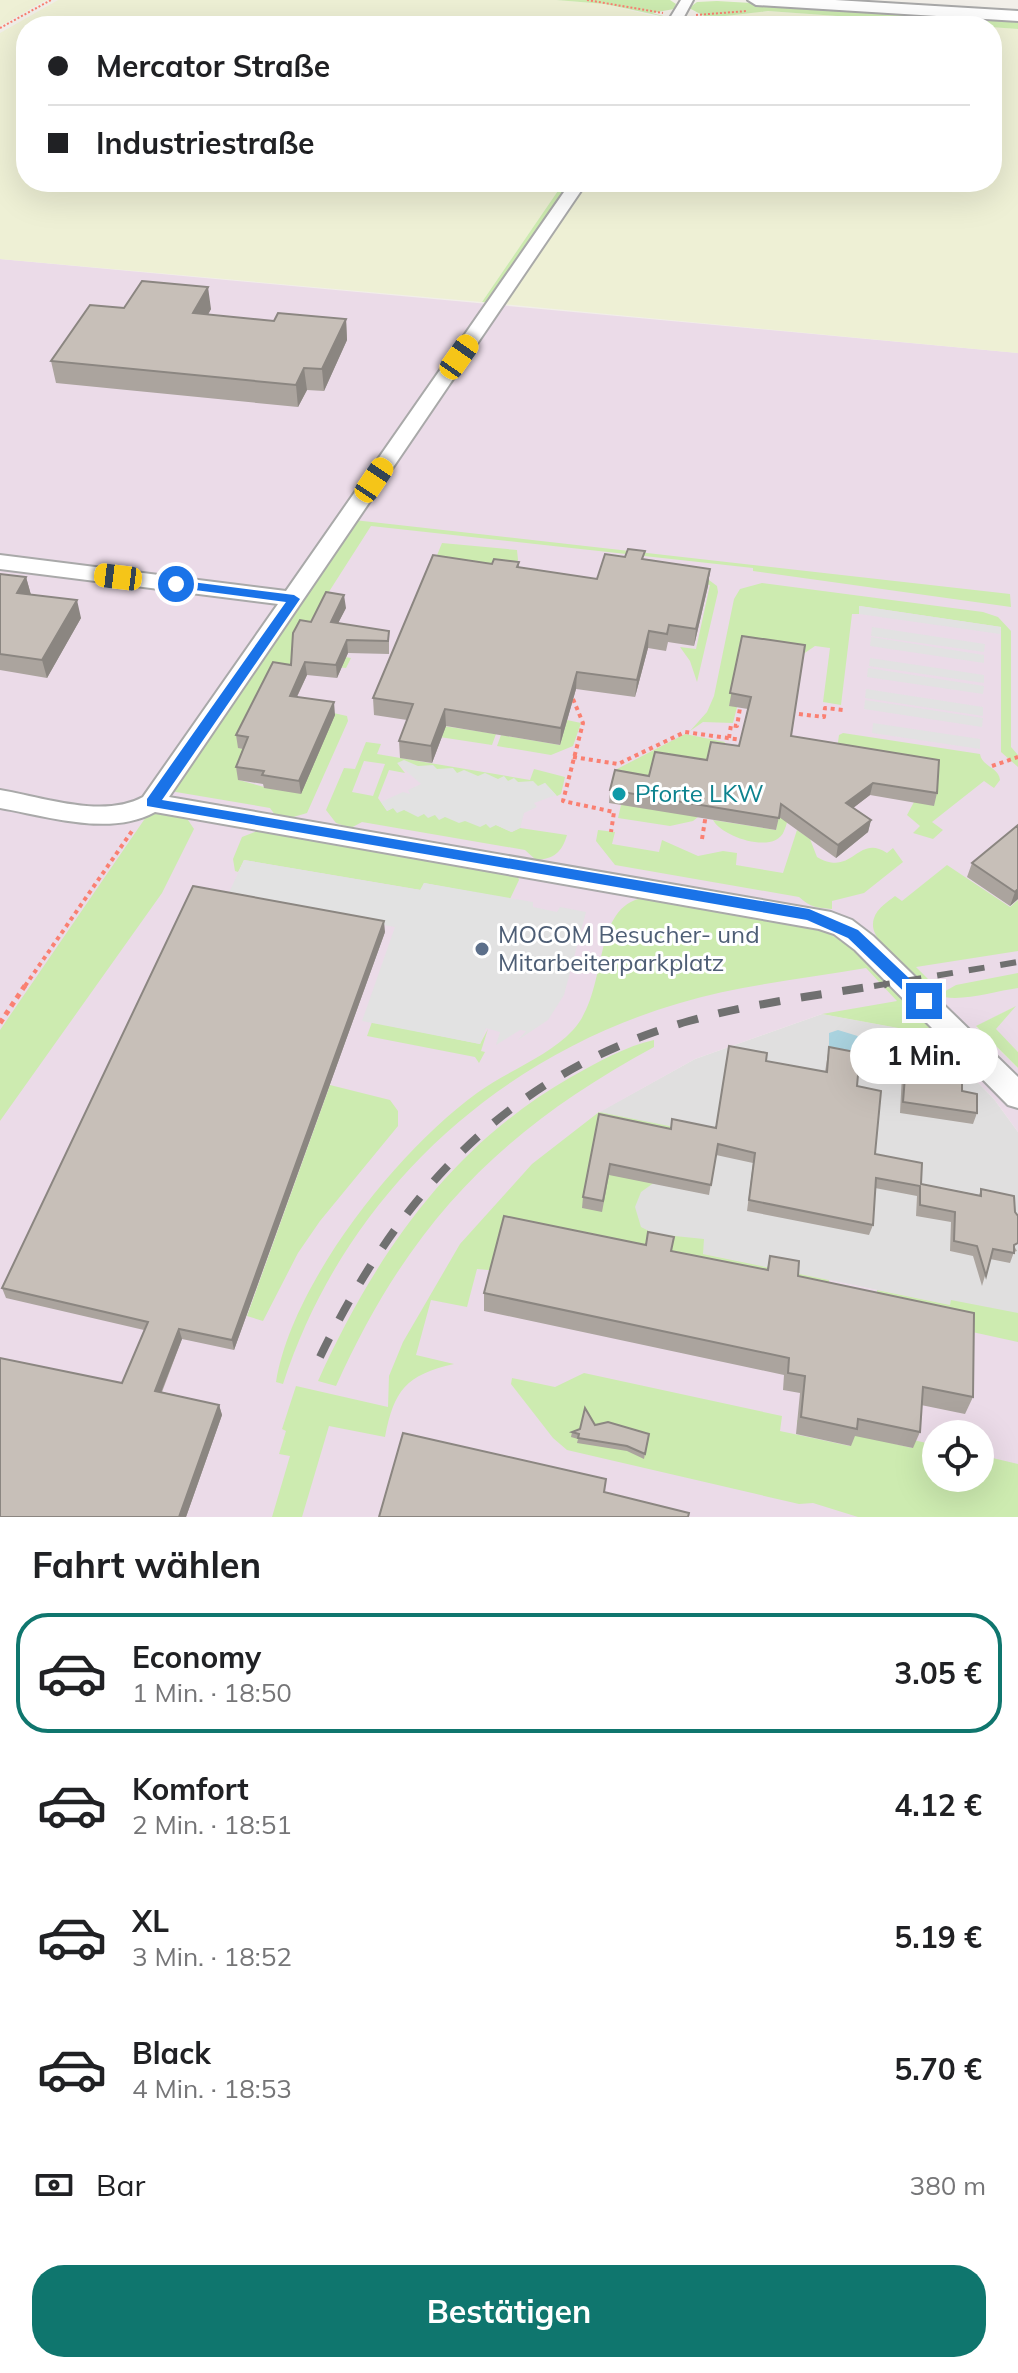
<!DOCTYPE html>
<html lang="de">
<head>
<meta charset="utf-8">
<style>
	body { margin:0; font-family:Mulish,sans-serif; background:#f6f6f6; color:#202124; height:100vh; display:flex; flex-direction:column; font-size:30px; white-space:nowrap }
	* { box-sizing:border-box; margin:0 }
	p { font-size:26px; color:#757577 }
	.icon { flex:none; width:44px; height:44px; fill:none; stroke:currentColor; stroke-width:2; stroke-linecap:round; stroke-linejoin:round }
	.map { position:relative; height:1517px; overflow:hidden }
	.drawer { display:flex; flex-direction:column; background:#fff; flex:1 }
	.drawer>* { flex:none }
	.banner { position:absolute; left:16px; top:16px; width:986px; height:176px; border-radius:32px; box-shadow:0 8px 32px #0002; display:grid; align-content:center; height:176px; padding:0 32px; background:#fff }
	.buttons { position:absolute; left:922px; top:1420px; display:grid; gap:16px }
	.buttons a { display:grid; place-items:center; width:72px; height:72px; border-radius:50%; background:#fff; box-shadow:0 8px 32px #0002; font-size:40px }
	.end { position:absolute; width:36px; height:36px; margin:-18px; border:10px solid #1a73e8; background:#fff; box-shadow:0 0 0 4px #fff }
	.from { border-radius:50% }
	.bubble { position:absolute; height:56px; border-radius:28px; background:#fff; box-shadow:0 8px 32px #0002; font-size:26px; font-weight:700; line-height:56px; text-align:center }
	.car { position:absolute; width:24px; height:48px; margin:-24px -12px; border-radius:10px; box-shadow:0 0 6px 2px #0007; background:linear-gradient(#f5c518 24%,#345 0 40%,#f5c518 0 76%,#345 0 86%,#f5c518 0) }
	.banner b { display:flex; align-items:center; gap:28px; height:76px; font-size:30px }
	.banner b+b { border-top:2px solid #e0e0e0 }
	.banner i { width:20px; height:20px; background:#202124 }
	ul { padding:0; list-style:none }
	li { display:flex; align-items:center; gap:24px; height:120px; margin:0 16px 12px; padding:0 16px; border:4px solid transparent; border-radius:32px }
	li div { flex:1 }
	li b { display:block; font-size:30px }
	li em { font-style:normal; font-weight:700 }
	li.selected { border-color:#0f766e }
	li>.icon { width:72px; height:72px; stroke-width:1.5 }
	h2 { padding:0 32px; font-size:36px; line-height:96px }
	.pay { display:flex; align-items:center; gap:20px; height:88px; padding:0 32px; font-size:30px }
	.pay p { margin-inline-start:auto }
	.button { display:flex; gap:16px; margin-top:auto; padding:16px 32px }
	.button a { flex:1; height:92px; border-radius:32px; background:#0f766e; color:#fff; font-size:32px; font-weight:700; line-height:92px; text-align:center }
	.map>svg:first-child { display:block }
</style>
</head>
<body>
<div class="map">
<svg width="1018" height="1517" viewBox="0 0 1018 1517">
	<rect width="100%" height="100%" fill="#f2efe9"/>
	<path fill="#e0dfdf" d="M822 1014 931 1034 994 1099 1018 1132V1319L574 1228 599 1112 695 1059Z"/>
	<path fill="#ebdbe8" fill-rule="evenodd" d="M0 259 1018 353V1052L995 1029 1014 1007 976 1027 1018 1068V1132L994 1099 931 1034 822 1014 695 1059 600 1112 574 1227 1018 1319V1517H0ZM936 1434H980V1478H936Z"/>
	<path fill="#eef0d5" d="M0 0H46L0 26Z
		M58 0H556L605 4 666 19 663 26H26V182H564L482 302 0 259V33Z
		M768 11 980 26H679L690 18Z
		M992 27 1018 29V353L502 304 585 182H992Z"/>
	<path fill="#cdebb0" fill-rule="evenodd" d="M556 0H670L676 4 674 9 652 13 682 21 679 26H663L666 19 661 16 605 4Z
		M717 1 1018 18V29L768 11 708 18 689 8 697 2Z
		M564 182H585L502 304 482 302Z
		M354 520 1010 594 1011 607 753 571V568L371 526 293 648 351 658 346 668 313 664 239 748 249 750 239 780 264 787 311 708 347 716 348 721 307 813 290 818 275 815 270 808 170 791Z
		M442 543 517 550 518 560 512 573 431 570Z
		M705 577 717 586 718 592 697 682 690 661 680 647 696 649 710 585 671 579Z
		M762 583 983 612 998 617 1011 631V747L1018 755V767L1001 752V627L860 606 859 614H852L841 705 823 702 830 648 815 646 729 705 737 707 733 723 703 722 690 731 707 712 714 696 734 599 740 589Z
		M567 720 581 723 573 746 551 755 497 746 501 735 560 745Z
		M437 725 496 734 492 745 433 736Z
		M843 733 980 754C982 767 999 767 1000 780L994 788 984 781 932 822 943 830 933 839 913 833 920 826 907 815 914 802 836 756 839 735Z
		M685 734 725 742 698 817 693 821 670 826 618 818 621 805H624L617 769Z
		M366 742 381 744 377 754 530 780 534 769 565 777 561 794 557 796 545 783 538 787 398 764 405 773 389 770 378 798 387 811 393 808 496 825 512 832 520 828 567 835C562 852 554 859 536 860L525 850 362 822 351 828 336 823 326 810 344 768 355 769ZM364 761 385 764 373 796 352 792Z
		M783 785 791 786C789 800 790 819 784 831 775 855 722 837 713 820L776 830Z
		M159 812 186 817 194 829 162 893 0 1121V1030L146 817Z
		M262 829 517 874 519 880 510 899 424 883 421 890 244 860 238 872 235 871 233 859 242 837Z
		M598 830 615 832 612 844 659 852 662 840 698 856 723 851 737 853 736 865 783 873 797 830 810 839 817 857C853 878 857 833 887 853L893 848 903 862 864 893 832 901V909C817 908 810 907 799 897L615 865 596 841Z
		M947 865 1010 907 1018 900V951L916 967 942 993 956 985 1018 973V988C996 991 965 1001 944 997 926 993 871 944 873 924 874 910 885 904 895 896L902 901Z
		M648 897 819 928 856 949 938 1030 931 1034 822 1014 897 1001 866 968C804 979 740 985 680 1003 494 1057 343 1198 283 1384L276 1382C292 1283 397 1151 477 1093 507 1071 548 1057 573 1030 611 989 589 903 648 897Z
		M1016 1006 996 1029 1018 1052V1068L976 1026Z
		M372 1022 480 1044 488 1029 481 1051 485 1052 479 1063 475 1057 367 1036Z
		M654 1040V1047C499 1131 409 1224 336 1386L318 1381C374 1257 450 1146 571 1077 596 1063 626 1046 654 1040Z
		M330 1085 390 1100 398 1111V1126L320 1221 298 1253 263 1321 247 1316Z
		M599 1112 719 1136 641 1192 635 1207 641 1227 655 1234 704 1239 703 1254 829 1280 826 1301 477 1269 467 1307 431 1300 416 1355 454 1364C406 1375 394 1390 385 1437L329 1426 302 1517H272L290 1456 279 1454 286 1431 282 1429 296 1386 388 1407 389 1376 403 1342 460 1244 532 1164Z
		M877 1290 950 1305 951 1300 1018 1313V1342L876 1311Z
		M584 1373 782 1416 780 1431 850 1446 852 1435 797 1423V1420L912 1448 913 1440 936 1445V1478H980V1455L1018 1464V1517H858L813 1503 799 1504 567 1450 553 1438 511 1384 512 1378 555 1387Z"/>
	<path fill="#e2e2e2" d="M859 606 1001 627 1000 634 859 614Z
		M872 627 985 644 984 652 871 636Z
		M871 637 984 655V663L870 646Z
		M870 658 984 675V683L869 666Z
		M868 668 984 686 983 694 867 677Z
		M866 689 983 707V716L865 698Z
		M865 700 983 718 982 727 864 709Z
		M873 723 980 739V749L872 733Z
		M404 760 418 766 433 765 437 769 453 768 457 773 464 770 478 776 485 773 498 779 504 776 508 781 514 778 518 782 533 781 538 786 545 783 556 795 534 803 537 807 524 813 520 828 511 832 496 825 490 828 486 824 480 827 465 821 459 823 445 817 439 820 435 815 428 818 424 814 418 817 404 810 397 813 393 808 387 811 381 802 403 792 410 794 408 790 421 784 397 763Z
		M244 860 420 890 424 883 533 902V907L557 912 560 907 586 912 564 995 548 1020 518 1040 526 1031 520 1030 496 1045 500 1032 486 1028 480 1044 362 1021 395 927 227 897Z"/>
	<path fill="#aad3df" d="M838 1030 887 1045 886 1050 868 1059 829 1050V1033Z"/>
	<g fill="none" stroke-linecap="round" stroke-linejoin="round">
		<g stroke="#a9a9a9" stroke-width="4">
			<path id="minor" d="M681 0H693L679 26H665Z
				M571 182H587L169 797 831 912 852 920 873 936 1018 1077V1108L1008 1105 855 950 834 934 819 929 155 812C110 837 47 816 0 808V790C42 797 103 819 143 797L278 604 0 569V555L286 591Z"/>
		</g>
		<g stroke="#a9a9a9" stroke-width="4">
			<path id="tertiary" d="M748 0H835L1018 11V21L756 5Z"/>
		</g>
		<path stroke="#fa8072" stroke-width="2" stroke-dasharray="2 2" stroke-linecap="butt" d="M587 0 663 13
			M696 15 747 11
			M0 28 51 0"/>
		<path stroke="#fa8072" stroke-width="4" stroke-dasharray="4 4" stroke-linecap="butt" d="M573 699 583 723 563 801 614 812 611 832
			M791 713 824 717 825 708 843 710
			M729 738 731 725 737 726 740 708
			M573 757 618 764 685 732 742 740
			M992 766 1018 757
			M702 839 706 814
			M25 986 132 831"/>
		<path stroke="#fa8072" stroke-width="5" stroke-dasharray="5 5" stroke-linecap="butt" d="M0 1023 26 984"/>
		<use href="#minor" fill="#fff" fill-rule="evenodd"/>
		<use href="#tertiary" fill="#fff" fill-rule="evenodd"/>
		<path stroke="#707070" stroke-width="6" stroke-dasharray="16 16" stroke-linecap="butt" d="M874 986 1018 962"/>
		<path stroke="#707070" stroke-width="8" stroke-dasharray="21 21" stroke-linecap="butt" d="M320 1357C399 1194 509 1072 689 1021 753 1003 820 995 886 984"/>
	</g>
	<path fill="#aba49e" d="M124 308 211 309 208 315 274 321 346 319 347 340 324 391 307 390 298 407 56 383 51 361Z
		M644 560 710 569 708 586 694 646 668 642 666 651 648 648 635 697 576 689 560 745 446 726 432 763 400 758 399 741 407 720 374 715 373 698 492 564 519 562V567L597 579Z
		M0 574 26 577 31 595 81 618 47 678 0 670Z
		M346 608 338 623 389 631V654L348 653 337 678 307 675 297 697 335 715 301 794 264 788 263 784 238 780 236 767 243 749 238 748 236 735 291 665 311 622Z
		M742 636 791 736 937 793 934 806 870 795 853 808 871 820 868 832 836 858 779 817 776 830 609 803 610 790 649 776 707 760 739 746 748 709 729 706Z
		M1018 825V899L1010 906 967 877 972 863Z
		M385 932 234 1350 182 1339 162 1392 219 1405 222 1415 186 1517H0L122 1383 144 1330 6 1298 2 1288Z
		M829 1047 857 1086 875 1154 921 1184 979 1195 981 1189 1017 1251 1014 1252 1010 1263 990 1259 982 1286 973 1256 950 1251 951 1222 916 1216 917 1196 875 1188 873 1225 869 1235 747 1211 753 1163 716 1155 709 1195 609 1175 602 1212 582 1208 583 1197 599 1114 671 1129 716 1128 766 1061 825 1072Z
		M930 1061 955 1073 962 1091 977 1113 973 1124 900 1113 902 1075 906 1064 928 1068Z
		M672 1251 767 1270 770 1256 798 1276 973 1397 965 1414 921 1405 920 1432 913 1448 855 1436 851 1446 796 1434 800 1393 783 1390 784 1375 484 1311V1293Z
		M595 1425 649 1434 644 1459 627 1451 577 1443 578 1439 571 1437 572 1432Z"/>
	<path fill="#8b8681" d="M208 287 211 309 196 335 193 313Z
		M346 319 347 340 324 391 322 369Z
		M304 368 307 390 298 407 296 385Z
		M710 569 708 586 694 646 696 629Z
		M26 577 31 595 17 593Z
		M344 595 346 608 332 635 331 622Z
		M77 600 81 618 47 678 42 660Z
		M649 631 648 648 635 697 637 680Z
		M347 640 348 653 337 678 336 665Z
		M305 662 307 675 291 709 290 696Z
		M577 672 576 689 560 745 561 728Z
		M334 702 335 715 301 794 299 781Z
		M445 709 446 726 432 763 431 746Z
		M873 783 870 795 844 815 846 803Z
		M871 820 868 832 836 858 838 845Z
		M1018 889V899L1010 906 1015 892Z
		M384 921 385 932 234 1350 232 1340Z
		M179 1329 182 1339 158 1400 155 1391Z
		M219 1405 222 1415 186 1517H179Z"/>
	<path fill="#c7bfb8" stroke="#8b8681" stroke-width="2" d="M142 281 208 287 193 313 274 321 278 313 346 319 322 369 304 368 296 385 51 361 90 305 124 308Z
		M628 549 645 551 642 559 710 569 696 629 669 625 667 634 649 631 637 680 577 672 561 728 445 709 431 746 399 741 413 704 373 698 433 555 492 564 494 559 519 562 517 567 597 579 605 554 625 557Z
		M0 574 26 577 17 593 77 600 42 660 0 654Z
		M326 592 344 595 331 622 389 631 388 641 347 640 336 665 305 662 290 696 334 702 299 781 262 775 264 771 236 767 248 737 236 735 273 662 291 665 293 633 300 620 311 622Z
		M742 636 805 645 791 736 939 760 937 793 873 783 846 803 871 820 838 845 781 804 779 818 610 790 615 770 649 776 655 752 707 760 711 742 739 746 751 697 730 693Z
		M1018 825V889L1015 892 972 863Z
		M193 886 384 921 232 1340 179 1329 155 1391 219 1405 179 1517H0V1358L122 1383 148 1322 2 1288Z
		M729 1046 767 1053 766 1061 827 1072 829 1047 860 1053 857 1086 881 1091 875 1154 922 1163 921 1184 981 1196V1189L1014 1196 1015 1212 1018 1216V1243L1014 1245V1253L993 1249 986 1276 977 1246 954 1241 955 1212 920 1205V1186L876 1178 873 1225 749 1200 755 1153 718 1144 711 1185 610 1164 603 1201 583 1197 599 1114 671 1129 672 1119 716 1128Z
		M930 1061 955 1065V1073L962 1074V1091L977 1094V1113L903 1102 906 1064 936 1070Z
		M504 1216 646 1245 648 1232 674 1237 671 1251 768 1270 770 1256 799 1261 798 1276 974 1313 973 1397 923 1387 920 1432 858 1419 857 1429 801 1417 805 1376 788 1373 789 1358 484 1293Z
		M585 1408 595 1425 608 1422 649 1434 645 1454 627 1446 578 1438 579 1434 572 1432 580 1429Z
		M403 1433 606 1479 604 1492 689 1513 688 1517H379Z"/>
	<path fill="#1a73e8" d="M176 580 294 595 300 599 162 800 809 909 858 930 929 997V1005H918L848 938 807 920 147 806V799L286 602 172 587V581Z"/>
	<circle fill="#0f9aa8" stroke="#fff" stroke-width="3" cx="619" cy="794" r="8"/>
	<circle fill="#5c6f8a" stroke="#fff" stroke-width="3" cx="482" cy="949" r="8"/>
	<g text-anchor="middle" stroke-width="6" stroke-linejoin="round" paint-order="stroke">
		<g font-size="24" fill="#0d838f" stroke="#fff" text-anchor="start">
			<text x="635" y="802">Pforte LKW</text>
		</g>
		<g font-size="24" fill="#4e5e75" stroke="#fff" text-anchor="start">
			<text x="498" y="943">MOCOM Besucher- und<tspan x="498" dy="28">Mitarbeiterparkplatz</tspan></text>
		</g>
	</g>
</svg>
<div class="buttons">
<a><svg class="icon" aria-label="locate" viewBox="0 0 24 24"><circle cx="12" cy="12" r="6"/><path d="M12 2v4M12 18v4M2 12h4M18 12h4"/></svg></a>
</div>
<i class="end from" style="left:176px;top:584px"></i>
<i class="end" style="left:924px;top:1001px"></i>
<div class="bubble" style="left:850px;top:1028px;width:148px">1 Min.</div>
<i class="car" style="left:459px;top:357px;rotate:35deg"></i>
<i class="car" style="left:374px;top:480px;rotate:34deg"></i>
<i class="car" style="left:118px;top:577px;rotate:277deg"></i>
<div class="banner">
<b><i class="from"></i>Mercator Straße</b>
<b><i></i>Industriestraße</b>
</div>
</div>
<section class="drawer">
<h2>Fahrt wählen</h2>
<ul>
<li class="selected"><svg class="icon" aria-label="car" viewBox="0 0 24 24"><path d="M5 17H2v-5l4-1 3-4h7l3 4 3 1v5h-3M9 17h6M6 11h13"/><circle cx="7" cy="17" r="2"/><circle cx="17" cy="17" r="2"/></svg><div><b>Economy</b><p>1 Min. · 18:50</p></div><em>3.05 €</em></li>
<li><svg class="icon" aria-label="car" viewBox="0 0 24 24"><path d="M5 17H2v-5l4-1 3-4h7l3 4 3 1v5h-3M9 17h6M6 11h13"/><circle cx="7" cy="17" r="2"/><circle cx="17" cy="17" r="2"/></svg><div><b>Komfort</b><p>2 Min. · 18:51</p></div><em>4.12 €</em></li>
<li><svg class="icon" aria-label="car" viewBox="0 0 24 24"><path d="M5 17H2v-5l4-1 3-4h7l3 4 3 1v5h-3M9 17h6M6 11h13"/><circle cx="7" cy="17" r="2"/><circle cx="17" cy="17" r="2"/></svg><div><b>XL</b><p>3 Min. · 18:52</p></div><em>5.19 €</em></li>
<li><svg class="icon" aria-label="car" viewBox="0 0 24 24"><path d="M5 17H2v-5l4-1 3-4h7l3 4 3 1v5h-3M9 17h6M6 11h13"/><circle cx="7" cy="17" r="2"/><circle cx="17" cy="17" r="2"/></svg><div><b>Black</b><p>4 Min. · 18:53</p></div><em>5.70 €</em></li>
</ul>
<div class="pay"><svg class="icon" aria-label="cash" viewBox="0 0 24 24"><path d="M3 7h18v10H3z"/><circle cx="12" cy="12" r="2"/></svg>Bar<p>380 m</p></div>
<div class="button"><a>Bestätigen</a></div>
</section>
</body>
</html>
